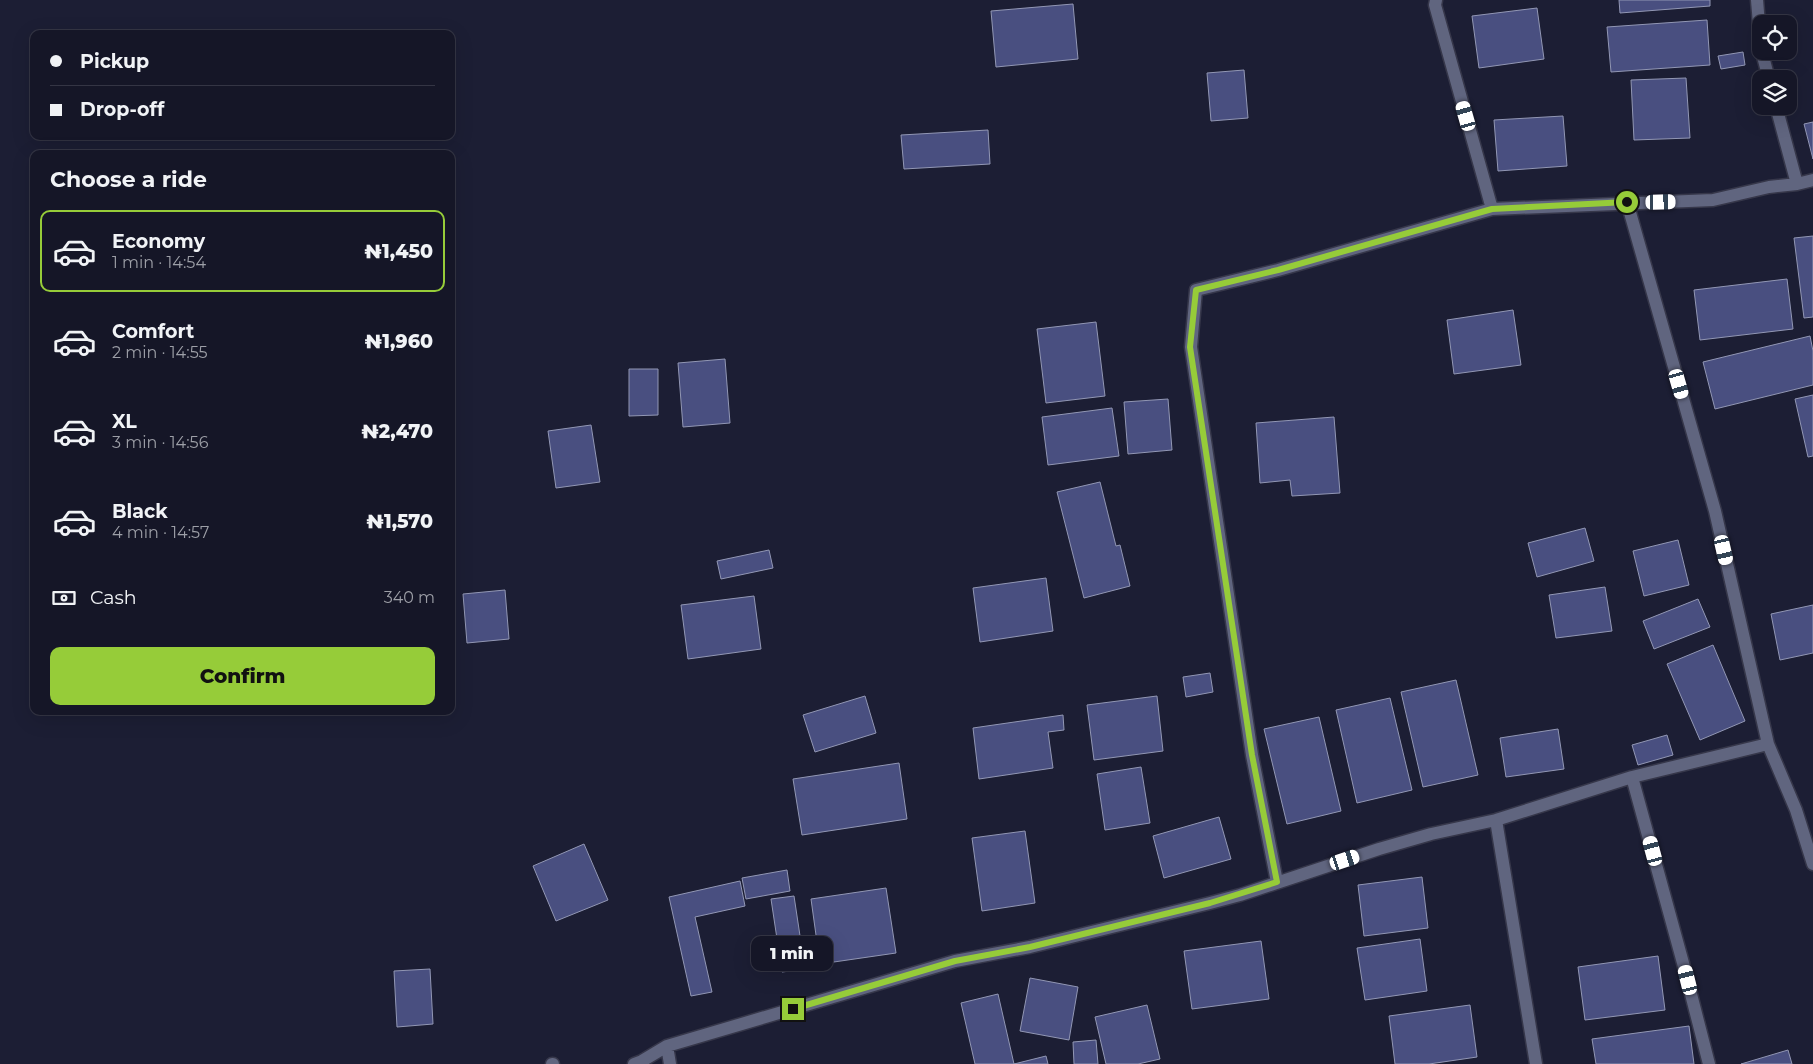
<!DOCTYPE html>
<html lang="en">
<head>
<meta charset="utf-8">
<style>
	body { margin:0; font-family:Montserrat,sans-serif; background:#1e1f2f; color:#f1f3f6; height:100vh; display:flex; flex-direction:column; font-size:19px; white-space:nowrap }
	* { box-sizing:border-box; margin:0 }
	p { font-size:16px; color:#9d9fa7 }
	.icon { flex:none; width:28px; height:28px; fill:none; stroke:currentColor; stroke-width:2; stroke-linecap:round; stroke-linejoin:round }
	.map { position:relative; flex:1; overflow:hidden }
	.sheet { position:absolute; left:30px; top:150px; width:425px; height:565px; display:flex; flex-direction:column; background:#151627; border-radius:10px; box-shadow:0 5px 20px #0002,0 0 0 1px #343544 }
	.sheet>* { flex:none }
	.banner { position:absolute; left:30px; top:30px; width:425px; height:110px; border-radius:10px; box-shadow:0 5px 20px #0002,0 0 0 1px #343544; display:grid; align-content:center; height:110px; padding:0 20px; background:#151627 }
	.buttons { position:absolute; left:1752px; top:15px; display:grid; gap:10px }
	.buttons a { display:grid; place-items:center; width:45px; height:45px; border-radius:10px; background:#151627; box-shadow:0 5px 20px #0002,0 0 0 1px #343544; font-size:25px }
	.end { position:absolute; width:22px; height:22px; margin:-11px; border:6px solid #96cc39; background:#111; box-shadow:0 0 0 2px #111 }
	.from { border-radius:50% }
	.bubble { position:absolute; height:35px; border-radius:10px; background:#151627; box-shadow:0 5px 20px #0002,0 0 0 1px #343544; font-size:16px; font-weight:800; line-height:35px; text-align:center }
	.car { position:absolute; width:15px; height:30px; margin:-15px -8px; border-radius:6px; box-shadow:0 0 4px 1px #0007; background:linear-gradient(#fff 24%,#345 0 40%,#fff 0 76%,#345 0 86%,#fff 0) }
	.banner b { display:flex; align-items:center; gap:18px; height:48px; font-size:19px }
	.banner b+b { border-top:1px solid #343544 }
	.banner i { width:12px; height:12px; background:#f1f3f6 }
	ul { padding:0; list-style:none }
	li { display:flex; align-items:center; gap:15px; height:82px; margin:0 10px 8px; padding:0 10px; border:2px solid transparent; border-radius:10px }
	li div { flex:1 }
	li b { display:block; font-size:19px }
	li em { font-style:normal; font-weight:800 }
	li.on { border-color:#96cc39 }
	li>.icon { width:45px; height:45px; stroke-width:1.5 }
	h2 { padding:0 20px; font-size:22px; line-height:60px }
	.pay { display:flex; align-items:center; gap:12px; height:55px; padding:0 20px; font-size:19px }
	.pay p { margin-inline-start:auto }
	.action { display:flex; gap:10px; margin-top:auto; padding:10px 20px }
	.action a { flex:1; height:58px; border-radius:10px; background:#96cc39; color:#111; font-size:20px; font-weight:800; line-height:58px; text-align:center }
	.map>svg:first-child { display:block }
</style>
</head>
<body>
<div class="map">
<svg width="1813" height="1064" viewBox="0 0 1813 1064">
	<rect width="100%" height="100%" fill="#1c1e34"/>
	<path fill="#494f80" stroke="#9297b4" d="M1619 0H1710V6L1620 13Z
		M1073 4 1078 59 996 67 991 11Z
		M1537 8 1544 59 1479 68 1472 16Z
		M1707 20 1710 65 1611 72 1607 27Z
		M1743 52 1745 65 1721 69 1718 56Z
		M1244 70 1248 118 1211 121 1207 73Z
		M1686 78 1690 138 1634 140 1631 80Z
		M1563 116 1567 166 1498 171 1494 120Z
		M1813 122V159L1804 124Z
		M988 130 990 164 904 169 901 135Z
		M1813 236V317L1804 318 1794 238Z
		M1787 279 1793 329 1700 340 1694 290Z
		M1513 310 1521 365 1454 374 1447 320Z
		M1096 322 1105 396 1046 403 1037 329Z
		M1810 336 1813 351V385L1715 409 1703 362Z
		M725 359 730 423 683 427 678 363Z
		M629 369H658V415L629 416Z
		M1813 395V456L1808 457 1795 399Z
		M1168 399 1172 450 1128 454 1124 402Z
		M1112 408 1119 456 1048 465 1042 417Z
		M1334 417 1340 493 1292 496 1290 480 1260 483 1256 423Z
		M591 425 600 482 556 488 548 431Z
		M1100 482 1116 546 1120 545 1130 586 1084 598 1057 492Z
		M1585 528 1594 561 1537 577 1528 543Z
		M1678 540 1689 585 1644 596 1633 551Z
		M769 550 773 568 721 579 717 561Z
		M1046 578 1053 631 980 642 973 588Z
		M1605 587 1612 631 1556 638 1549 595Z
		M505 590 509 639 467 643 463 594Z
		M754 596 761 649 688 659 681 605Z
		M1698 599 1710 627 1654 649 1643 621Z
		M1813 605V653L1780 660 1771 614Z
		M1713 645 1745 721 1700 740 1667 664Z
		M1210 673 1213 692 1186 697 1183 677Z
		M1456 680 1478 775 1423 787 1401 692Z
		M865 696 876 733 815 752 803 715Z
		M1157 696 1163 751 1094 760 1087 705Z
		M1390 698 1412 790 1357 803 1336 710Z
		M1063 715 1064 730 1048 732 1053 768 979 779 973 728Z
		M1319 717 1341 811 1287 824 1264 729Z
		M1558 729 1564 769 1506 777 1500 738Z
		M1667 735 1673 755 1638 765 1632 745Z
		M899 763 907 819 802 835 793 779Z
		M1141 767 1150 823 1105 830 1097 774Z
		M1219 817 1231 859 1164 878 1153 836Z
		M1025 831 1035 903 982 911 972 838Z
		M584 844 608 900 556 921 533 866Z
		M787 870 790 891 746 899 742 878Z
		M1422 877 1428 928 1364 936 1358 885Z
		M740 881 745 906 695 917 712 992 691 996 669 897Z
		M886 888 896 953 820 964 811 899Z
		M794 896 805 969 782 972 771 899Z
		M1420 939 1427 991 1365 1000 1357 948Z
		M1261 941 1269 999 1192 1009 1184 951Z
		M1658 956 1665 1010 1585 1020 1578 967Z
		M430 969 433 1024 397 1027 394 971Z
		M1030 978 1078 987 1069 1040 1020 1031Z
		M998 994 1014 1064 1046 1056 1048 1064H975L961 1003Z
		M1147 1005 1160 1059 1138 1064H1106L1095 1017Z
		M1470 1005 1477 1057 1429 1064H1395L1389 1016Z
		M1689 1026 1694 1064H1596L1592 1039Z
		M1096 1040 1098 1064H1074L1073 1042Z
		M1788 1050 1792 1064H1741Z"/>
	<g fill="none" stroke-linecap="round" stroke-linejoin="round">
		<g stroke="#36374a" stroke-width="15">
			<path id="street" d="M1436 0 1435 5 1492 209 1713 200 1769 187 1797 184 1813 180
				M1757 0 1761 49 1769 79
				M1776 106 1797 184
				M1627 202 1715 511 1768 744 1796 810 1813 864
				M1632 777 1683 963 1709 1064
				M1496 820 1536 1064
				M1277 882 1252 755 1191 347 1196 290 1278 270 1492 209
				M667 1046 670 1064
				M552 1064H553
				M634 1064 642 1061 667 1046 955 961 1030 947 1210 903 1240 895 1379 849 1431 834 1496 820 1632 777 1768 744"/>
		</g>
		<use href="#street" stroke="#60657f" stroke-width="12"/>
	</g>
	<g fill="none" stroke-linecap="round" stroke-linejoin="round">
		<path stroke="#96cc39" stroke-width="6" d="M793 1009 955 961 1030 947 1210 903 1277 882 1252 755 1190 347 1196 290 1278 270 1492 209 1627 202"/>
	</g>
</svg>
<div class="buttons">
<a><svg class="icon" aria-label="locate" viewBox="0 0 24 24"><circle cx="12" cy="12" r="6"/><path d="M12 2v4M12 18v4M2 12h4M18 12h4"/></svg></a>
<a><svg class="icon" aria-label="layers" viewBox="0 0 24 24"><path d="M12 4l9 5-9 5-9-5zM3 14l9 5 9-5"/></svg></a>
</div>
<i class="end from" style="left:1627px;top:202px"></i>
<i class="end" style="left:793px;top:1009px"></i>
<div class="bubble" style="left:751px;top:936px;width:82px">1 min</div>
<i class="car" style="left:1466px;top:116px;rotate:344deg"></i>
<i class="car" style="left:1661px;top:202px;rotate:89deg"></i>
<i class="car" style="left:1679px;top:384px;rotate:164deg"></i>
<i class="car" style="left:1724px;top:550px;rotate:167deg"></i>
<i class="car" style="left:1653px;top:851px;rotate:345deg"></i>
<i class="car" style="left:1345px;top:860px;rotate:72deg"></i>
<i class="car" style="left:1688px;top:980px;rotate:346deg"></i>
<div class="banner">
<b><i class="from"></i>Pickup</b>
<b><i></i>Drop-off</b>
</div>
<section class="sheet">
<h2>Choose a ride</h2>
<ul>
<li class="on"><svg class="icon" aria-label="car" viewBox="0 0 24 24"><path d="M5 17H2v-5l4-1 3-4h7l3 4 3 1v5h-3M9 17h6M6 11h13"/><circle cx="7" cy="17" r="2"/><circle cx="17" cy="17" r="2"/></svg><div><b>Economy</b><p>1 min · 14:54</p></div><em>₦1,450</em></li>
<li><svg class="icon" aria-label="car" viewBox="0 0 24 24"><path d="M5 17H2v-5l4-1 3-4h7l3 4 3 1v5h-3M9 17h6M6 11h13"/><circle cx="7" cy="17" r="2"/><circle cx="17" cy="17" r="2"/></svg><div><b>Comfort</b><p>2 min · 14:55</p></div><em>₦1,960</em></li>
<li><svg class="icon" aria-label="car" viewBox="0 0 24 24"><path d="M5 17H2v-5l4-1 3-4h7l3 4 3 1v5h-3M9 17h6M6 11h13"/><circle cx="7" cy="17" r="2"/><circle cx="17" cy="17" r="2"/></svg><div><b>XL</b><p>3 min · 14:56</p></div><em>₦2,470</em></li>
<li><svg class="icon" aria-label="car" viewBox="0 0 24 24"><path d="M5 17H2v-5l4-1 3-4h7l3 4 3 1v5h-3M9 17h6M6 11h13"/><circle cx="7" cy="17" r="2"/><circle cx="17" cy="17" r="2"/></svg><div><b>Black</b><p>4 min · 14:57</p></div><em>₦1,570</em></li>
</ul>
<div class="pay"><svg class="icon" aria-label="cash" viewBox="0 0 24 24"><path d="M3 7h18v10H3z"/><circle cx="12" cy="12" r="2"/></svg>Cash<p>340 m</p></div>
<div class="action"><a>Confirm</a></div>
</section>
</div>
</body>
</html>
